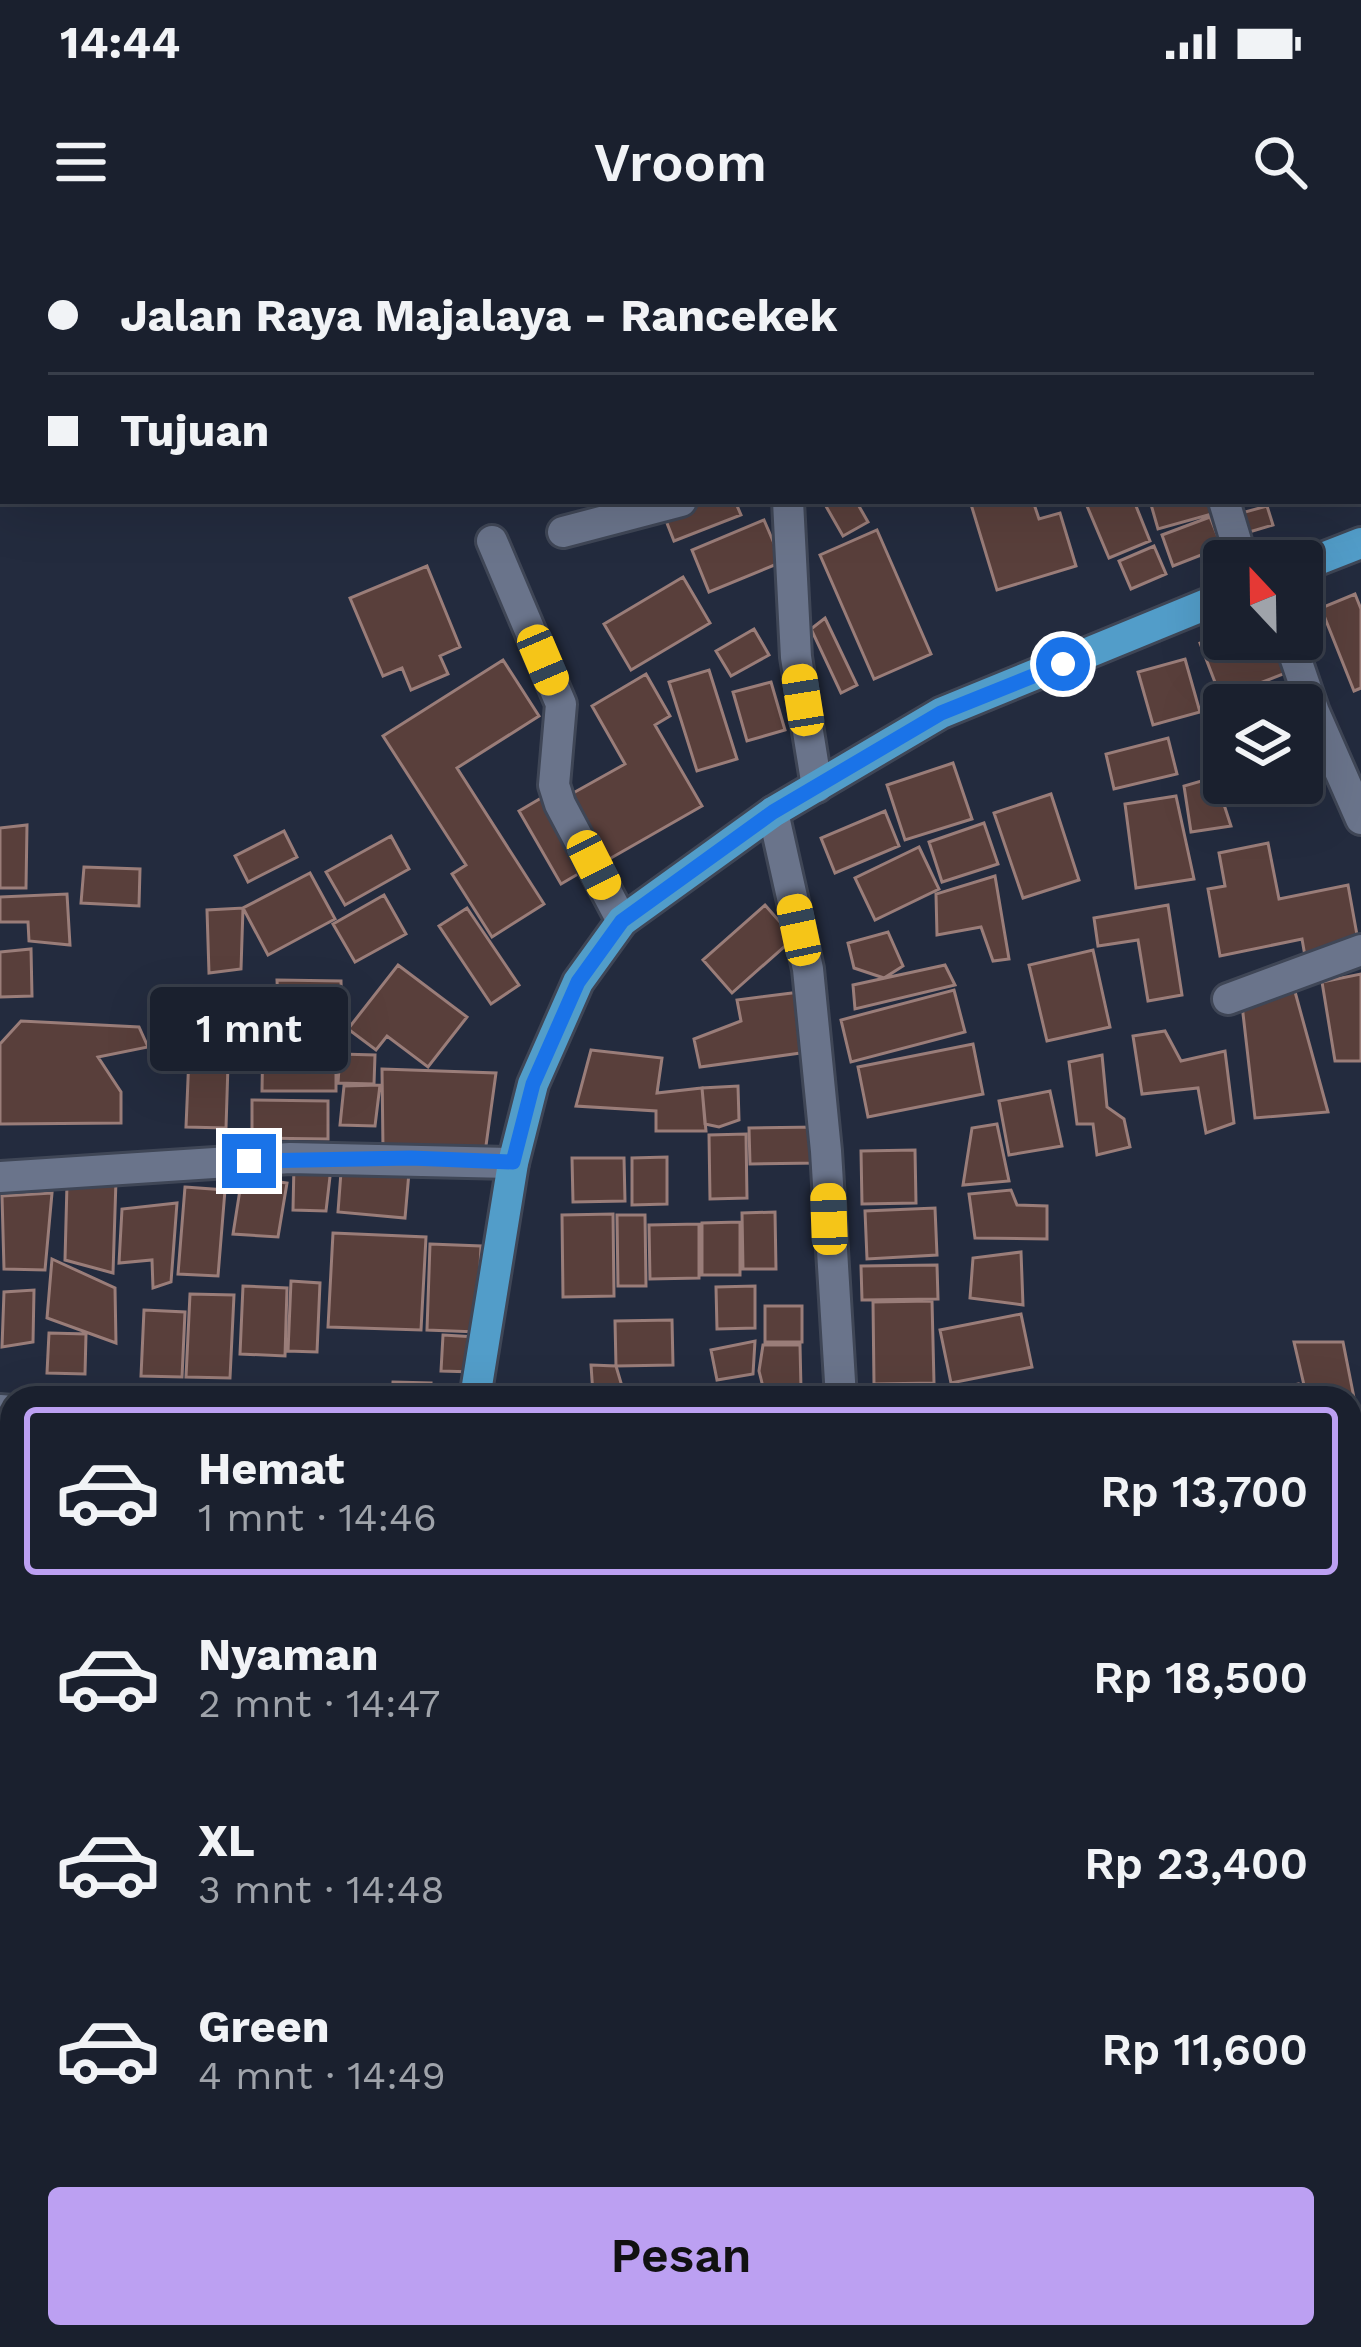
<!DOCTYPE html>
<html lang="id">
<head>
<meta charset="utf-8">
<style>
	body { margin:0; font-family:"Work Sans",sans-serif; background:#272d3a; color:#f1f3f6; height:100vh; display:flex; flex-direction:column; font-size:45px; white-space:nowrap }
	* { box-sizing:border-box; margin:0 }
	p { font-size:39px; color:#9fa3aa }
	.icon { flex:none; width:66px; height:66px; fill:none; stroke:currentColor; stroke-width:2; stroke-linecap:round; stroke-linejoin:round }
	.map { position:relative; flex:1; overflow:hidden }
	.panel { position:absolute; left:0px; top:1146px; width:1362px; height:963px; display:flex; flex-direction:column; background:#1a202e; border-radius:36px 36px 0 0; box-shadow:0 12px 48px #0002,0 0 0 3px #383e4a }
	.panel>* { flex:none }
	.top-card { position:absolute; left:0px; top:0px; width:1362px; height:264px; box-shadow:0 12px 48px #0002,0 0 0 3px #383e4a; display:grid; align-content:center; height:264px; padding:0 48px; background:#1a202e }
	.needle { width:78px; rotate:338deg }
	.fabs { position:absolute; left:1203px; top:300px; display:grid; gap:24px }
	.fabs a { display:grid; place-items:center; width:120px; height:120px; border-radius:12px; background:#1a202e; box-shadow:0 12px 48px #0002,0 0 0 3px #383e4a; font-size:60px }
	.end { position:absolute; width:54px; height:54px; margin:-27px; border:15px solid #1a73e8; background:#fff; box-shadow:0 0 0 6px #fff }
	.from { border-radius:50% }
	.bubble { position:absolute; height:84px; border-radius:12px; background:#1a202e; box-shadow:0 12px 48px #0002,0 0 0 3px #383e4a; font-size:39px; font-weight:600; line-height:84px; text-align:center }
	.car { position:absolute; width:36px; height:72px; margin:-36px -18px; border-radius:15px; box-shadow:0 0 9px 3px #0007; background:linear-gradient(#f5c518 24%,#345 0 40%,#f5c518 0 76%,#345 0 86%,#f5c518 0) }
	.top-card b { display:flex; align-items:center; gap:42px; height:114px; font-size:45px }
	.top-card b+b { border-top:3px solid #383e4a }
	.top-card i { width:30px; height:30px; background:#f1f3f6 }
	ul { padding:21px 0 0; list-style:none }
	li { display:flex; align-items:center; gap:36px; height:168px; margin:0 24px 18px; padding:0 24px; border:6px solid transparent; border-radius:12px }
	li div { flex:1 }
	li b { display:block; font-size:45px }
	li em { font-style:normal; font-weight:600 }
	li.selected { border-color:#bca0f2 }
	li>.icon { width:108px; height:108px; stroke-width:1.5 }
	.cta { display:flex; gap:24px; margin-top:auto; padding:24px 48px }
	.cta a { flex:1; height:138px; border-radius:12px; background:#bca0f2; color:#111; font-size:48px; font-weight:600; line-height:138px; text-align:center }
	.status { display:flex; justify-content:space-between; align-items:center; height:84px; padding:0 60px; background:#1a202e; direction:ltr }
	.status svg { height:33px; fill:currentColor }
	header { display:flex; justify-content:space-between; align-items:center; height:156px; padding:0 48px; background:#1a202e; font-size:54px; font-weight:600 }
	.map>svg:first-child { display:block }
</style>
</head>
<body>
<div class="status"><b>14:44</b><svg viewBox="0 0 49 12"><path d="M0 12V9h3v3zM5 12V6h3v6zM10 12V3h3v9zM15 12V0h3v12zM26 1h20v11H26zM47 4h2v5h-2z"/></svg></div>
<header><svg class="icon" aria-label="menu" viewBox="0 0 24 24"><path d="M4 6h16M4 12h16M4 18h16"/></svg>Vroom<svg class="icon" aria-label="search" viewBox="0 0 24 24"><circle cx="10" cy="10" r="6"/><path d="M15 15l6 6"/></svg></header>
<div class="map">
<svg width="1361" height="2107" viewBox="0 0 1361 2107">
	<rect width="100%" height="100%" fill="#232b3e"/>
	<path fill="#593f3b" stroke="#9a7d79" stroke-width="3" d="M708 261H735L741 275 674 301 665 278Z
		M823 261H856L868 282 843 296Z
		M970 261H1033L1039 279 1060 273 1076 326 997 350Z
		M1100 261H1134L1150 301 1109 318 1087 266Z
		M1150 261H1216L1219 272 1158 289Z
		M1267 266 1273 285 1239 295 1234 275Z
		M1210 277 1222 307 1173 326 1162 295Z
		M764 280 782 322 709 352 692 310Z
		M877 290 931 414 874 439 820 315Z
		M1154 306 1166 334 1131 349 1119 321Z
		M427 326 460 407 440 416 448 434 411 450 402 428 383 436 350 358Z
		M683 337 710 383 631 430 604 384Z
		M1355 354 1361 369V448L1354 451 1321 368Z
		M825 378 857 445 841 453 811 389Z
		M754 389 769 415 731 436 716 411Z
		M1224 393V399H1285L1296 429 1221 458 1200 403Z
		M1185 419 1200 472 1153 485 1138 432Z
		M503 420 539 476 457 528 544 664 492 697 452 634 466 625 383 496Z
		M709 430 737 519 697 531 669 442Z
		M646 434 670 476 655 485 702 566 604 622 566 557 625 524 592 466Z
		M1296 441 1322 517 1302 524V465L1228 464Z
		M771 442 785 490 747 501 733 452Z
		M1168 498 1177 534 1114 549 1106 514Z
		M953 523 972 579 905 600 887 545Z
		M1215 537 1231 586 1191 592 1184 546Z
		M548 554 590 627 561 644 519 571Z
		M1051 554 1079 640 1023 658 994 573Z
		M1176 556 1194 639 1136 648 1125 564Z
		M885 571 899 606 835 633 821 598Z
		M984 583 998 624 942 642 929 602Z
		M27 585 26 648H0V588Z
		M284 591 297 617 248 642 235 616Z
		M391 596 409 629 345 665 326 632Z
		M1268 603 1279 659 1348 645 1359 706 1305 716 1302 699 1220 716 1208 649 1225 646 1219 613Z
		M919 607 939 649 875 680 855 638Z
		M84 627 140 629 139 666 81 663Z
		M310 633 335 679 268 715 243 668Z
		M995 636 1009 719 993 721 981 687 937 695 936 654Z
		M67 654 70 705 29 701 28 682H0V657Z
		M384 655 406 694 355 722 333 684Z
		M765 665 794 698 732 753 703 720Z
		M1168 665 1182 755 1148 761 1138 700 1098 706 1094 678Z
		M243 668 241 729 209 733 207 670Z
		M467 668 519 745 491 764 439 686Z
		M888 692 903 726 884 738 854 728 848 703Z
		M31 709 32 756 0 757V712Z
		M1093 710 1110 787 1047 801 1029 725Z
		M398 725 467 777 428 827 387 796 376 810 348 789Z
		M945 725 955 745 855 769 853 745Z
		M1361 734V821H1335L1322 742Z
		M277 740 341 741 342 787 279 784Z
		M1294 748 1328 872 1255 878 1242 765Z
		M954 750 965 792 851 822 841 780Z
		M808 751V812L700 827 694 799 741 781 737 760Z
		M21 781 139 787 148 807 98 817 121 852V883L0 884V804Z
		M1165 791 1181 821 1225 811 1234 883 1206 893 1198 848 1142 854 1133 796Z
		M190 792 229 793 226 888 186 887Z
		M263 792H336V851H262Z
		M973 804 983 854 868 877 858 827Z
		M591 810 662 818 657 853 702 848 706 891H656V871L576 866Z
		M340 814 375 815 374 844 338 843Z
		M1102 815 1107 867 1124 879 1130 907 1097 915 1093 884H1077L1069 822Z
		M382 829 496 833 485 913 383 909Z
		M380 845 375 886 340 885 344 846Z
		M738 846 739 880 719 887 705 884 702 848Z
		M1050 851 1062 906 1009 915 999 861Z
		M252 860 328 861V899L252 898Z
		M997 884 1009 941 963 945 972 888Z
		M818 887V923L750 924 749 888Z
		M746 894 747 958 710 959 709 895Z
		M915 910 916 963 862 964 861 911Z
		M667 917V964L632 965V918Z
		M572 918H624L625 961 573 962Z
		M410 921 405 978 338 972 341 932Z
		M294 924 331 928 326 971 293 970Z
		M242 937 287 943 278 997 233 994Z
		M116 940 113 1033 65 1020 67 944Z
		M185 947 225 950 218 1036 178 1034Z
		M1011 950 1017 965 1047 966V999L975 998 969 954Z
		M52 953 45 1030 4 1029 2 956Z
		M177 963 171 1042 153 1048 152 1020 119 1023 122 969Z
		M935 968 937 1015 867 1019 865 971Z
		M775 972 776 1029H743L742 973Z
		M613 974 614 1056 563 1057 562 975Z
		M617 975H645L646 1046H618Z
		M740 982V1035H702V983Z
		M699 984V1038L650 1039 649 985Z
		M333 993 426 997 421 1090 328 1087Z
		M430 1004 481 1006 477 1092 427 1090Z
		M1021 1012 1023 1065 970 1058 973 1018Z
		M52 1019 115 1048 116 1103 47 1078Z
		M937 1025 938 1059 862 1060 861 1026Z
		M291 1041 320 1043 317 1112 288 1111Z
		M243 1046 287 1048 285 1116 240 1114Z
		M755 1046V1088L717 1089 716 1047Z
		M34 1050 33 1102 2 1107 4 1052Z
		M190 1054 234 1055 230 1138 186 1137Z
		M932 1061 934 1143 874 1144 873 1062Z
		M765 1066H802V1102H765Z
		M144 1070 185 1072 182 1137 141 1136Z
		M1021 1074 1032 1127 951 1143 940 1090Z
		M672 1080 673 1125 616 1126 615 1081Z
		M49 1093 86 1094 85 1134 47 1133Z
		M443 1095 476 1097 474 1132 441 1131Z
		M755 1101 753 1134 717 1140 711 1110Z
		M1294 1102H1343L1357 1173H1350V1158H1307Z
		M763 1105H800L801 1149 764 1151 759 1131Z
		M591 1125 616 1126 624 1153 593 1154Z
		M393 1142 431 1143 430 1158H392Z
		M1298 1144V1158H1252L1251 1154Z
		M12 1411V1472L0 1437V1415Z
		M0 1498 12 1532V1545L0 1549Z
		M1361 1518V1561L1350 1562V1519Z
		M8 1557 12 1621 0 1623V1559Z
		M1361 1560V1597L1350 1599V1562Z
		M1361 1672V1729L1350 1697V1676Z
		M1361 1759V1825L1350 1829V1763Z
		M12 1764V1803L0 1806V1766Z
		M12 1857V1895L0 1897V1860Z
		M0 1900H12V1937H0Z
		M1361 1962V2020L1358 2021 1350 1995V1965Z
		M12 2035V2082L0 2084V2036Z
		M564 2097H634L635 2107H564Z
		M847 2097H886L888 2107H849Z
		M1080 2097H1148V2101L1116 2107H1082Z
		M1173 2097H1234L1236 2107H1175Z"/>
	<g fill="none" stroke-linecap="round" stroke-linejoin="round">
		<g stroke="#3f4656" stroke-width="36">
			<path id="minor" d="M116 3 121 0
				M801 3V0
				M1359 46 1361 45
				M0 70 3 69
				M788 261 796 417 817 547
				M1224 261 1242 321
				M563 292 681 261
				M492 301 561 464 554 545 560 564 622 681
				M1289 399 1314 472 1361 579
				M773 572 808 729 826 911 841 1158
				M1228 759 1361 710
				M0 937 290 918 513 923
				M0 1170 12 1171
				M1350 1283 1361 1282
				M1350 1645 1361 1643
				M0 1744 12 1742
				M373 2097H388
				M1010 2097V2107
				M179 2107 219 2097
				M743 2107 798 2097"/>
		</g>
		<g stroke="#3f4656" stroke-width="36">
			<path id="major" d="M1302 326 1361 303
				M475 1158 513 923 533 844 578 742 622 681 773 572 941 473 1224 357
				M527 2107 528 2097"/>
		</g>
		<use href="#minor" stroke="#6a748b" stroke-width="30"/>
		<use href="#major" stroke="#529dc9" stroke-width="30"/>
	</g>
	<g fill="none" stroke-linecap="round" stroke-linejoin="round">
		<path stroke="#1a73e8" stroke-width="15" d="M249 921 411 918 513 922 533 844 578 742 622 681 773 572 941 473 1063 424"/>
	</g>
</svg>
<div class="fabs">
<a><svg class="needle" viewBox="-14 -14 28 28"><path d="M0-13l5 13h-10z" fill="#e53935"/><path d="M0 13l5-13h-10z" fill="#9fa3aa"/></svg></a>
<a><svg class="icon" aria-label="layers" viewBox="0 0 24 24"><path d="M12 4l9 5-9 5-9-5zM3 14l9 5 9-5"/></svg></a>
</div>
<i class="end from" style="left:1063px;top:424px"></i>
<i class="end" style="left:249px;top:921px"></i>
<div class="bubble" style="left:150px;top:747px;width:198px">1 mnt</div>
<i class="car" style="left:543px;top:420px;rotate:157deg"></i>
<i class="car" style="left:803px;top:460px;rotate:351deg"></i>
<i class="car" style="left:594px;top:625px;rotate:153deg"></i>
<i class="car" style="left:799px;top:690px;rotate:348deg"></i>
<i class="car" style="left:829px;top:979px;rotate:358deg"></i>
<div class="top-card">
<b><i class="from"></i>Jalan Raya Majalaya - Rancekek</b>
<b><i></i>Tujuan</b>
</div>
<section class="panel">
<ul>
<li class="selected"><svg class="icon" aria-label="car" viewBox="0 0 24 24"><path d="M5 17H2v-5l4-1 3-4h7l3 4 3 1v5h-3M9 17h6M6 11h13"/><circle cx="7" cy="17" r="2"/><circle cx="17" cy="17" r="2"/></svg><div><b>Hemat</b><p>1 mnt · 14:46</p></div><em>Rp 13,700</em></li>
<li><svg class="icon" aria-label="car" viewBox="0 0 24 24"><path d="M5 17H2v-5l4-1 3-4h7l3 4 3 1v5h-3M9 17h6M6 11h13"/><circle cx="7" cy="17" r="2"/><circle cx="17" cy="17" r="2"/></svg><div><b>Nyaman</b><p>2 mnt · 14:47</p></div><em>Rp 18,500</em></li>
<li><svg class="icon" aria-label="car" viewBox="0 0 24 24"><path d="M5 17H2v-5l4-1 3-4h7l3 4 3 1v5h-3M9 17h6M6 11h13"/><circle cx="7" cy="17" r="2"/><circle cx="17" cy="17" r="2"/></svg><div><b>XL</b><p>3 mnt · 14:48</p></div><em>Rp 23,400</em></li>
<li><svg class="icon" aria-label="car" viewBox="0 0 24 24"><path d="M5 17H2v-5l4-1 3-4h7l3 4 3 1v5h-3M9 17h6M6 11h13"/><circle cx="7" cy="17" r="2"/><circle cx="17" cy="17" r="2"/></svg><div><b>Green</b><p>4 mnt · 14:49</p></div><em>Rp 11,600</em></li>
</ul>
<div class="cta"><a>Pesan</a></div>
</section>
</div>
</body>
</html>
